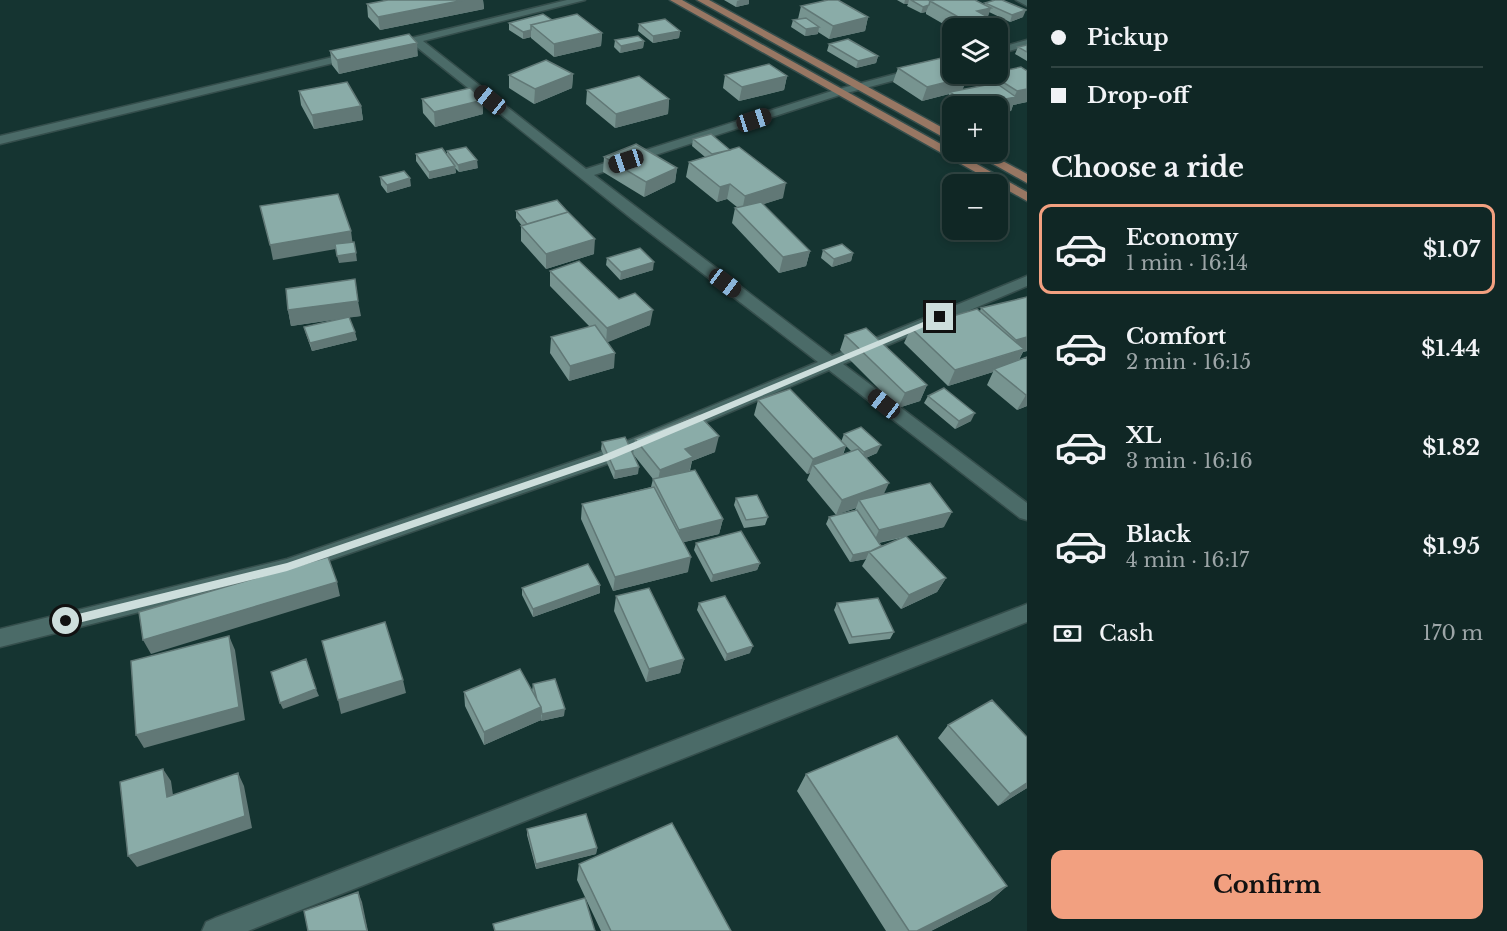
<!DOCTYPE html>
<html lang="en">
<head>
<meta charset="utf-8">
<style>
	body { margin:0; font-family:"Libre Baskerville",serif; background:#1e3332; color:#f1f3f6; height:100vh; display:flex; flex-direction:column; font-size:22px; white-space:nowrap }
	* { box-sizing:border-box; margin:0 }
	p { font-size:20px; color:#9ca5a7 }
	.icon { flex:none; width:33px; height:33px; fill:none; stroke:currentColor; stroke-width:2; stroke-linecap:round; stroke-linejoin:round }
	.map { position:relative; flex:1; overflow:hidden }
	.details { display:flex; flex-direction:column; background:#102725; width:480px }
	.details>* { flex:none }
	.hud { display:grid; align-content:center; height:132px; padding:0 24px; background:#102725 }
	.tools { position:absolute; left:942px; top:18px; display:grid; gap:12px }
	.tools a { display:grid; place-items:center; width:66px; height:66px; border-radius:12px; background:#102725; box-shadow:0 3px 9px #0003,0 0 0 2px #304442; font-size:30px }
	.end { position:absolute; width:27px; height:27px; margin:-14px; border:8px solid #cddedc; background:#111; box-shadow:0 0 0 3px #111 }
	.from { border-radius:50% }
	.car { position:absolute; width:18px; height:36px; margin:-18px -9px; border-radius:8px; box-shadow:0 0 4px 2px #0007; background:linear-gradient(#222 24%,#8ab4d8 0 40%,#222 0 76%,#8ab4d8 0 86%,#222 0) }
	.hud b { display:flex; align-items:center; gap:21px; height:57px; font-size:22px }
	.hud b+b { border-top:2px solid #304442 }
	.hud i { width:15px; height:15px; background:#f1f3f6 }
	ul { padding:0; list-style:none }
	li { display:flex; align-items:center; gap:18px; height:90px; margin:0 12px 9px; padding:0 12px; border:3px solid transparent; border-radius:12px }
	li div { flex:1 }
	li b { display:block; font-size:22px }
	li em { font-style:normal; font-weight:800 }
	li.active { border-color:#f2a080 }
	li>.icon { width:54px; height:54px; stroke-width:1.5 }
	h2 { padding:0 24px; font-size:27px; line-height:72px }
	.pay { display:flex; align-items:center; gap:15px; height:66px; padding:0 24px; font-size:22px }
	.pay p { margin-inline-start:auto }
	.button { display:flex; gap:12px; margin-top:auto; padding:12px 24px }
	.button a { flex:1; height:69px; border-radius:12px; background:#f2a080; color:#111; font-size:24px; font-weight:800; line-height:69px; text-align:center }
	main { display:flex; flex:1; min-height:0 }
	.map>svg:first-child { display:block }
</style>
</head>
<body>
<main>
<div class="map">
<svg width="1027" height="931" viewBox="0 0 1027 931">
	<rect width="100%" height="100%" fill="#153431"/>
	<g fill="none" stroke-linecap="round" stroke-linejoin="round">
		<g stroke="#354e4c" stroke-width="3">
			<path id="minor" d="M567 0H585L423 41 586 169 835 90 952 59V65L843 94 594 175 832 356 1027 276V286L843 364 1027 503V520L1020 518 829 370 610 463 287 575 0 647V629L287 559 598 453 818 362 632 219 413 44 407 45 402 42 403 40Z
				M1016 0H1027V6Z
				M1027 40V46L998 54V48Z
				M354 52 360 55 358 57 0 144V136Z
				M1027 604V622L248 931H202L206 922 215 918Z"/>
		</g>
		<g stroke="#354e4c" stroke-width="3">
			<path id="major" d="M670 0H682L1027 192V201Z
				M697 0H709L952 133V142Z
				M972 152H986L1027 174V183Z"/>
		</g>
		<use href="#minor" fill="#4b6b68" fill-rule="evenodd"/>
		<use href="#major" fill="#987763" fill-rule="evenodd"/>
	</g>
	<path fill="#779490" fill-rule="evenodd" d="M388 0H483L484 9 380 30 368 17 367 4Z
		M724 0H749V4L736 7Z
		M897 0H975L985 5V3L1023 17 1010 22 989 12 984 28H952V29L926 14V12L921 13 907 6 908 4H904Z
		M801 6 868 17 865 31 829 39 818 32V34L805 36 791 27 793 20 798 19Z
		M552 20 602 33 601 46 554 57 531 38V37L523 39 509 30V23Z
		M639 24 680 31 679 38 653 43 638 31Z
		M615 40 644 41 643 48 620 53 614 47Z
		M829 44 878 56 876 63 856 68 827 51Z
		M1027 45V61L1015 54 1018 47Z
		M330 51 418 56 339 74 332 65Z
		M898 68 952 74H969L962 90 985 85 990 74 1027 71V102L1013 105 1011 111 998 106H952V112L945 106 949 94 922 101 893 82Z
		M573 74 572 88 534 104 509 88V75Z
		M725 75 787 76 784 90 739 101 723 88Z
		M587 90 669 99 668 114 615 128 586 104Z
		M299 91 361 106 363 120 314 129 301 105Z
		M422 99 483 114 435 127 423 113Z
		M693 139 783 198 763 204 810 251 806 266 779 273 732 223 735 208 737 207 727 199 717 202 686 177 689 162 705 157 692 146Z
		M447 151 478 168 459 172 455 168 456 173 429 179 416 161V154L447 155Z
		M604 157 677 168 675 182 644 197 603 172Z
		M380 177 411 186 387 193 381 185Z
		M516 211 594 254 546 269 521 241V226H522L516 218Z
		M823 250 853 253 851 261 832 267 821 258Z
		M607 258 653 270 620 280 606 265Z
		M550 271 619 299 650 325 607 342 614 368 569 381 550 353 551 337 590 327 550 286Z
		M1027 297V351L1023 352 1019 360 1027 357V406L1017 410 987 385 993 372 948 386 904 343 911 328 980 311 981 308Z
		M288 310 361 316 349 317 357 340 312 351 306 334 304 327 338 319 291 326Z
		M845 335 927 385 920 401 898 408 840 350Z
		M928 396 971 421 955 429 924 403Z
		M758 400 841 442 844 434 877 453 866 458 884 494 944 527 906 536 946 578 937 592 901 609 862 566 866 559 850 562 826 524 829 517 836 515 807 480 810 473 807 474 754 415ZM844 444 852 452 843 455 846 446ZM856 508 855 510 838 514ZM905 537 881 546 879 543Z
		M635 439 715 452 692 461 690 471 723 519 719 534 684 542 688 572 613 591 581 519 582 504 651 487 653 479 633 454Z
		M602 442 638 474 614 479 601 449Z
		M736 498 768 517 765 525 744 528 734 505Z
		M696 543 760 563 757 570 711 582 694 550Z
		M522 588 600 593 533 617 522 595Z
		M616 596 684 659 680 673 646 682 614 611Z
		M699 603 750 653 725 661 697 610Z
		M837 603 894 632 890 639 849 644 834 610Z
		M533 684 564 716 541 721V718V720L484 745 465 706 464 692 532 691Z
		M948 725 1027 737V788L998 806 938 738Z
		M806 774 1007 886 990 901 931 931H886L797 791Z
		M527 829 597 848 596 854 536 869 527 835Z
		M579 864 731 931H601L577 880Z"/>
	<path fill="#617876" d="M464 0H483L484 9 380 30 378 17Z
		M740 0H749V4L736 7 737 1Z
		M905 0H909L908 4H904Z
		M929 5 926 12 921 13 923 7Z
		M991 8 984 28H965L967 22 977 11Z
		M1026 10 1023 17 1010 22 1012 15Z
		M868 17 865 31 829 39 833 26Z
		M819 27 818 34 805 36 806 29Z
		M531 30V37L523 39V32Z
		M680 31 679 38 653 43V36Z
		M602 33 601 46 554 57V44Z
		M644 41 643 48 620 53 621 46Z
		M417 43 418 56 339 74 337 60Z
		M878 56 876 63 856 68 858 61Z
		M573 74 572 88 534 104 535 89Z
		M958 74H969L962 91 950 92 949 94 922 101 927 87Z
		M787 76 784 90 739 101 742 87Z
		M1027 89V102L1013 105 1011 111 998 114V106H970L1014 97 1017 91Z
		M669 99 668 114 615 128 616 114Z
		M483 100V114L435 127 434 112Z
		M361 106 363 120 314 129 312 115Z
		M477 160 478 168 459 172 458 165Z
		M455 166 456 173 429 179V172Z
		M677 168 675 182 644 197 646 182Z
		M410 178 411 186 387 193V185Z
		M786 183 783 198 742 211 745 196Z
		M730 184 727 199 717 202 720 187Z
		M351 231 353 246 273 260 270 245Z
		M595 239 594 254 546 269V254Z
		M810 251 806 266 779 273 783 257Z
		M356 253 357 261 339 263 337 256Z
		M853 253 851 261 832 267 834 259Z
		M654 262 653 270 620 280 621 272Z
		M358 301 361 316 291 326 288 310Z
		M653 310 650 325 606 343 607 328Z
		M355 332 357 340 312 351 310 343Z
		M1027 337V351L1023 352 1016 364 994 369 993 372 948 386 955 370 1009 354 1016 340Z
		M615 353 614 368 569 381 570 366Z
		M927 385 920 401 898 408 905 393Z
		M1027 394V406L1017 410 1026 395Z
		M975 413 971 421 955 429 959 421Z
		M719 436 715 452 692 461 689 472 657 485 660 470 685 449Z
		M881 445 877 453 861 460 864 452Z
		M846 446 840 461 813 465 810 473 807 474 813 459Z
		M639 467 638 474 614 479 615 471Z
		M889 483 882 498 859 500 856 508 836 515 842 500Z
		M952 512 944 527 873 544 879 530Z
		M723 519 719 534 676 544 679 530Z
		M882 548 869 552 866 559 850 562 853 555Z
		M691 557 688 572 613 591 615 577Z
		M760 563 757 570 711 582 713 575Z
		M946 578 937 592 901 609 909 595Z
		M337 582 340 596 151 654 143 640Z
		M600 585V593L533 617V609Z
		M229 636 235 650 245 720 144 748 136 735Z
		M753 646 750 653 725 661 727 654Z
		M684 659 680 673 646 682 649 669Z
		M403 680 406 693 341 714 338 700Z
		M316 689 319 696 283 709 280 703Z
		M541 707V720L484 745V732Z
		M565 709 564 716 541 721 542 714Z
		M163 769 171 781 175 809 167 797Z
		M238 773 244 786 252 828 137 867 128 856Z
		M1027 783V788L998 806 1010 794Z
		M597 848 596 854 536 869V864Z
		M1007 886 990 901 931 931H917Z
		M358 892 362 902 368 931H367Z"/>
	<path fill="#8aaca8" stroke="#617876" stroke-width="1.5" d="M388 0H464L378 17 367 4Z
		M828 0H838L868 17 833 26 801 6Z
		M911 0H935L930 1 929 5 923 7Z
		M935 0H975L991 8 977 11 988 17 967 22 930 1Z
		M995 0H1002L1026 10 1012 15 985 3Z
		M543 14 552 20 531 25V30L523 32 509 23Z
		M577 14 602 33 554 44 531 25Z
		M806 18 819 27 806 29 793 20Z
		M665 19 680 31 653 36 639 24Z
		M409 34 417 43 337 60 330 51Z
		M638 36 644 41 621 46 615 40Z
		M848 39 878 56 858 61 829 44Z
		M1027 45V52L1018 47Z
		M950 56 952 58V74H961L967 77 927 87 898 68Z
		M546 60 573 74 535 89 509 75Z
		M769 64 787 76 742 87 725 75Z
		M1021 67 1027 71V89L1017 91 990 74H998V72Z
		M639 76 669 99 616 114 587 90Z
		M347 82 361 106 312 115 299 91Z
		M996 83 1016 97 970 106 950 92Z
		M470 88 483 100 434 112 422 99Z
		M711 134 730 150 712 154 693 139Z
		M636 144 677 168 646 182 604 157Z
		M466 147 477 160 458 165 447 151Z
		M739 147 786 183 745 196 730 184 720 187 689 162Z
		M442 148 455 166 429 172 416 154Z
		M404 171 410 178 387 185 380 177Z
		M338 194 351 231 270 245 260 206Z
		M557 200 568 212 527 224 516 211Z
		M761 202 810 251 783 257 735 208Z
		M568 212 595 239 546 254 521 226Z
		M354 242 356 253 337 256 335 244Z
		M842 244 853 253 834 259 823 250Z
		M640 248 654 262 621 272 607 258Z
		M579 261 619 299 635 293 653 310 607 328 550 271Z
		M355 279 358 301 288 310 286 289Z
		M1027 297V337L1016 340 981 308Z
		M977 309 1024 349 955 370 911 328Z
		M349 317 355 332 310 343 304 327Z
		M595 325 615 353 570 366 551 337Z
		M866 328 927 385 905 393 845 335Z
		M1027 357V394L1026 395 994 369Z
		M944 388 975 413 959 421 928 396Z
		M790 389 846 446 813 459 758 400Z
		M699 415 719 436 685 449 693 457 660 470 635 439Z
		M861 427 881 445 864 452 844 434Z
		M625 437 639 467 615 471 602 442Z
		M858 449 889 483 842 500 813 465Z
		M695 470 723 519 679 530 653 479Z
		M930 483 952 512 879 530 859 500Z
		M654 487 691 557 615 577 582 504Z
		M757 495 768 517 746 520 736 498Z
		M857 510 881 546 871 551 853 555 829 517Z
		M741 531 760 563 713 575 696 543Z
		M906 536 946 578 909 595 869 552Z
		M328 557 337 582 143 640 139 612Z
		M588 564 600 585 533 609 522 588Z
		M649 588 684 659 649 669 616 596Z
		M725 596 753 646 727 654 699 603Z
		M878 598 894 632 852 637 837 603Z
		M385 622 403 680 338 700 322 641Z
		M229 636 239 707 136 735 131 661Z
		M306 659 316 689 280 703 271 672Z
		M520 669 541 707 484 732 464 692Z
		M555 679 565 709 542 714 541 707 537 700 533 684Z
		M992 700 1027 737V783L1010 794 948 725Z
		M897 736 1007 886 917 931H909L806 774Z
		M163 769 167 797 238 773 245 816 128 856 120 782Z
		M586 814 597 848 536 864 527 829Z
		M672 823 731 931H611L579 864Z
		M358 892 367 931H308L304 911Z
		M585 898 595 931H495L493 924Z"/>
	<path fill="#cddedc" d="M940 315 943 316V319L607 461 287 571 66 626 61 621 66 617 287 563 601 456Z"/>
</svg>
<div class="tools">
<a><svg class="icon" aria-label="layers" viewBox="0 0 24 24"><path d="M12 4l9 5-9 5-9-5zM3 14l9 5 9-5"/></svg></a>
<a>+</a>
<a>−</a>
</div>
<i class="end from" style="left:66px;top:621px"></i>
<i class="end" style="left:940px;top:317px"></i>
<i class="car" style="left:490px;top:100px;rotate:309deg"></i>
<i class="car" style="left:754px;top:120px;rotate:72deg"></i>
<i class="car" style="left:626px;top:161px;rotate:252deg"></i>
<i class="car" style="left:725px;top:283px;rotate:127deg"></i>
<i class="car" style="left:884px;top:404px;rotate:308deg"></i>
</div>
<section class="details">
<div class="hud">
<b><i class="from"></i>Pickup</b>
<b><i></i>Drop-off</b>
</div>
<h2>Choose a ride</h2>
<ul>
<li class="active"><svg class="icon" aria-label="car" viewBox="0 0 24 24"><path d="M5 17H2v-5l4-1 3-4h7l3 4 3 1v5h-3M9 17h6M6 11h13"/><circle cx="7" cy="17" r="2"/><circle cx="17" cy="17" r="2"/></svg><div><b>Economy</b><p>1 min · 16:14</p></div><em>$1.07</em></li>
<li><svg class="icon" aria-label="car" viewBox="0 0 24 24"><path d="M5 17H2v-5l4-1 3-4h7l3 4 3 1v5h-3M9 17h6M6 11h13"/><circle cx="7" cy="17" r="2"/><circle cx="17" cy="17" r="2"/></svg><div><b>Comfort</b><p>2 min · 16:15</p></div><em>$1.44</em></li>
<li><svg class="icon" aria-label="car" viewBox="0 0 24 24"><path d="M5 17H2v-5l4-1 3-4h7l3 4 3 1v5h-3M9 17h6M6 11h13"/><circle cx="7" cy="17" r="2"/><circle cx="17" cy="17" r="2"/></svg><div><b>XL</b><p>3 min · 16:16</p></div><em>$1.82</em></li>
<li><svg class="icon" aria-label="car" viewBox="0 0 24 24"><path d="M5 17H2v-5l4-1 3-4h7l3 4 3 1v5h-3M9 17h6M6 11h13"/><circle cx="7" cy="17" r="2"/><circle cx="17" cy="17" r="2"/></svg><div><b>Black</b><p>4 min · 16:17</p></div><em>$1.95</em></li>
</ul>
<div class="pay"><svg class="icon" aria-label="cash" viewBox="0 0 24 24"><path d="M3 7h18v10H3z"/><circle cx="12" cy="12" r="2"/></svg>Cash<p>170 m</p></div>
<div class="button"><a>Confirm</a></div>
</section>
</main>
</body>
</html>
